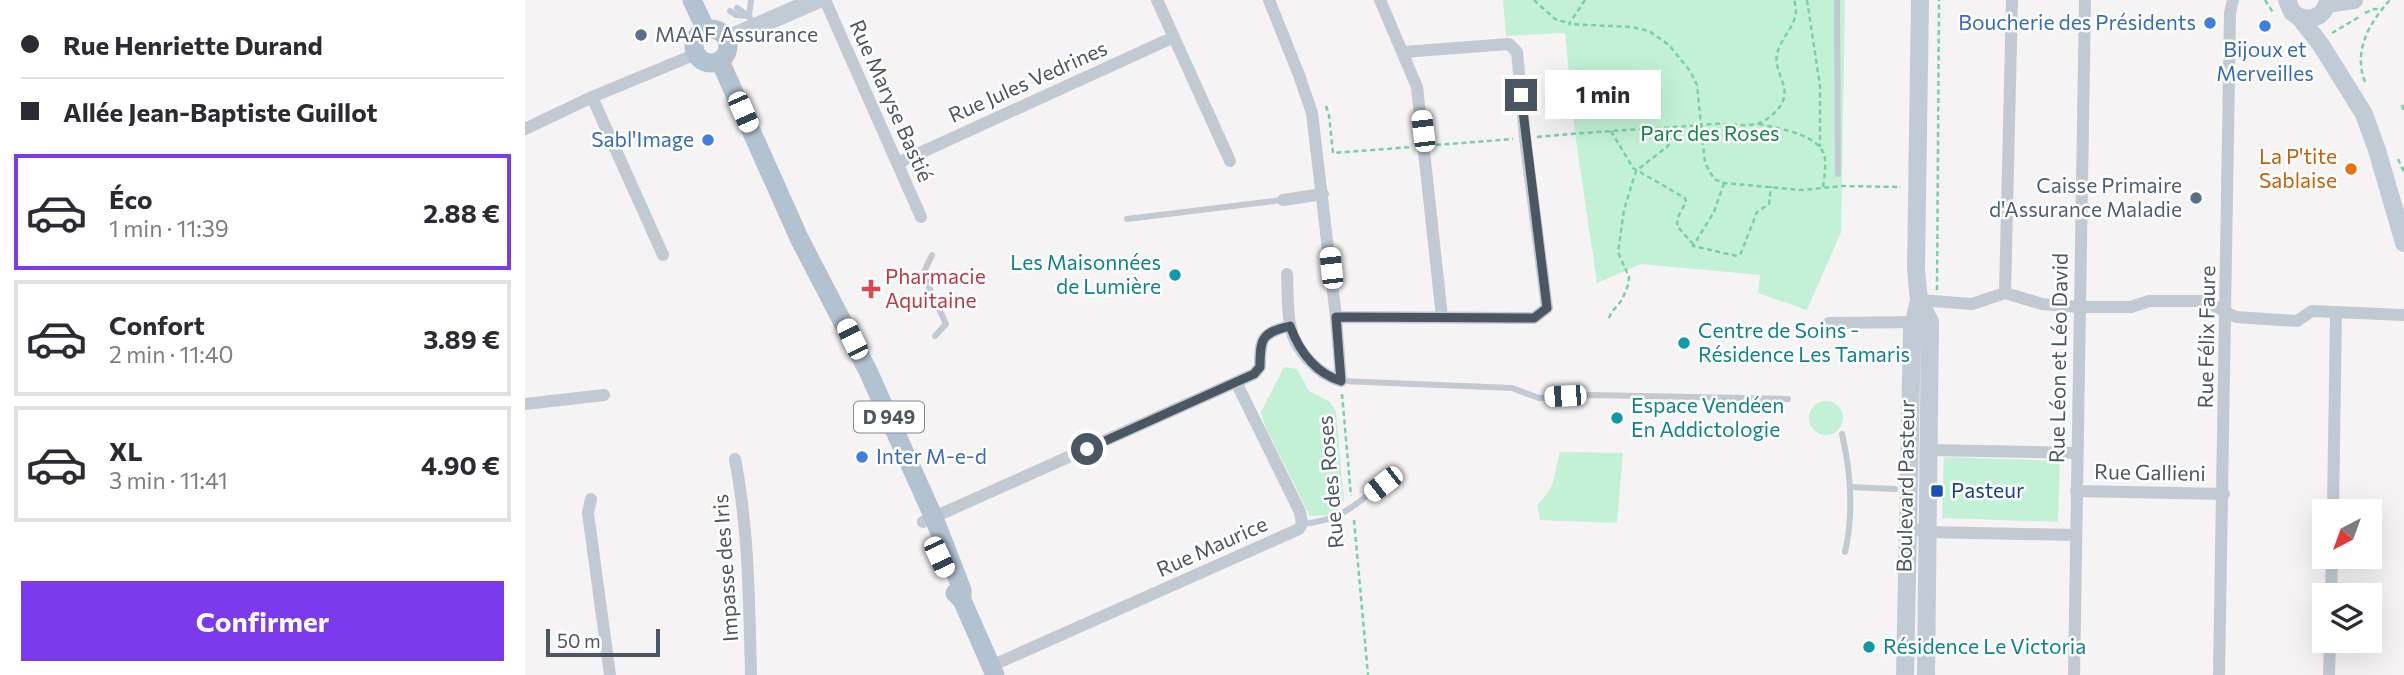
<!DOCTYPE html>
<html lang="fr">
<head>
<meta charset="utf-8">
<style>
	body { margin:0; font-family:Commissioner,sans-serif; background:#f2f2f3; color:#2b2b33; height:100vh; display:flex; flex-direction:column; font-size:26px; white-space:nowrap }
	* { box-sizing:border-box; margin:0 }
	p { font-size:23px; color:#7c7c81 }
	.icon { flex:none; width:38px; height:38px; fill:none; stroke:currentColor; stroke-width:2; stroke-linecap:round; stroke-linejoin:round }
	.map { position:relative; flex:1; overflow:hidden }
	.details { display:flex; flex-direction:column; background:#fff; width:525px }
	.details>* { flex:none }
	.hud { display:grid; align-content:center; height:154px; padding:0 21px; background:#fff }
	.needle { width:46px; rotate:221deg }
	.buttons { position:absolute; left:1787px; top:499px; display:grid; gap:14px }
	.buttons a { display:grid; place-items:center; width:70px; height:70px; border-radius:0px; background:#fff; box-shadow:0 7px 28px #0002; font-size:35px }
	.scale { position:absolute; left:21px; bottom:18px; width:114px; box-sizing:border-box; padding-left:7px; border:4px solid #4a5661; border-top:0; font-size:19px; line-height:24px; white-space:nowrap; color:#4a5661; -webkit-text-stroke:5px #fff; paint-order:stroke }
	.end { position:absolute; width:32px; height:32px; margin:-16px; border:9px solid #4a5661; background:#fff; box-shadow:0 0 0 4px #fff }
	.from { border-radius:50% }
	.bubble { position:absolute; height:49px; border-radius:0px; background:#fff; box-shadow:0 7px 28px #0002; font-size:23px; font-weight:700; line-height:49px; text-align:center }
	.car { position:absolute; width:21px; height:42px; margin:-21px -10px; border-radius:9px; box-shadow:0 0 5px 2px #0007; background:linear-gradient(#fff 24%,#345 0 40%,#fff 0 76%,#345 0 86%,#fff 0) }
	.hud b { display:flex; align-items:center; gap:24px; height:66px; font-size:26px }
	.hud b+b { border-top:2px solid #e1e1e2 }
	.hud i { width:18px; height:18px; background:#2b2b33 }
	ul { padding:0; list-style:none }
	li { display:flex; align-items:center; gap:21px; height:116px; margin:0 14px 10px; padding:0 7px; border:4px solid #e1e1e2; border-radius:0px }
	li div { flex:1 }
	li b { display:block; font-size:26px }
	li em { font-style:normal; font-weight:700 }
	li.on { border-color:#7c3aed }
	li>.icon { width:63px; height:63px; stroke-width:1.5 }
	.primary-button { display:flex; gap:14px; margin-top:auto; padding:14px 21px }
	.primary-button a { flex:1; height:80px; border-radius:0px; background:#7c3aed; color:#fff; font-size:28px; font-weight:700; line-height:80px; text-align:center }
	main { display:flex; flex:1; min-height:0 }
	.map>svg:first-child { display:block }
</style>
</head>
<body>
<main>
<section class="details">
<div class="hud">
<b><i class="from"></i>Rue Henriette Durand</b>
<b><i></i>Allée Jean-Baptiste Guillot</b>
</div>
<ul>
<li class="on"><svg class="icon" aria-label="car" viewBox="0 0 24 24"><path d="M5 17H2v-5l4-1 3-4h7l3 4 3 1v5h-3M9 17h6M6 11h13"/><circle cx="7" cy="17" r="2"/><circle cx="17" cy="17" r="2"/></svg><div><b>Éco</b><p>1 min · 11:39</p></div><em>2.88 €</em></li>
<li><svg class="icon" aria-label="car" viewBox="0 0 24 24"><path d="M5 17H2v-5l4-1 3-4h7l3 4 3 1v5h-3M9 17h6M6 11h13"/><circle cx="7" cy="17" r="2"/><circle cx="17" cy="17" r="2"/></svg><div><b>Confort</b><p>2 min · 11:40</p></div><em>3.89 €</em></li>
<li><svg class="icon" aria-label="car" viewBox="0 0 24 24"><path d="M5 17H2v-5l4-1 3-4h7l3 4 3 1v5h-3M9 17h6M6 11h13"/><circle cx="7" cy="17" r="2"/><circle cx="17" cy="17" r="2"/></svg><div><b>XL</b><p>3 min · 11:41</p></div><em>4.90 €</em></li>
</ul>
<div class="primary-button"><a>Confirmer</a></div>
</section>
<div class="map">
<svg width="1879" height="675" viewBox="0 0 1879 675">
	<rect width="100%" height="100%" fill="#f5f3f3"/>
	<path fill="#c3f1d5" d="M978 0H1320L1316 232 1282 310 1233 293 1235 275 1116 264 1072 283 1050 133 1040 33 981 36Z
		M759 367 772 369 784 391 805 402 811 412 819 501 808 515 785 516 741 428 736 412Z
		M1284 418a17 17 0 1 1 34 0a17 17 0 1 1-34 0Z
		M1035 452 1098 453 1092 523 1015 520 1012 505C1033 484 1027 478 1035 452Z
		M1419 457 1535 461 1533 522 1417 518Z"/>
	<g fill="none" stroke-linecap="round" stroke-linejoin="round">
		<path stroke="#7ad0a6" stroke-width="2.5" stroke-dasharray="5 3.5" stroke-linecap="butt" d="M1009 0 1030 19 1043 23
			M1060 0 1044 24 1107 27 1124 31 1144 45 1165 71 1172 85 1180 163 1189 179 1199 183 1277 190 1317 186 1376 187
			M1282 0 1295 86V147
			M1740 0 1749 14
			M1840 13 1849 9H1857
			M1807 33 1834 17
			M1840 82C1828 51 1844 23 1865 0
			M1877 105 1879 112
			M801 106 804 115 808 153 887 147
			M1234 124C1252 128 1292 134 1299 154 1302 164 1299 178 1298 188
			M1086 131 1108 168 1160 198 1161 202 1153 217 1152 226 1168 244
			M1012 137C1071 131 1130 129 1188 124 1202 123 1218 127 1231 124 1239 123 1252 112 1256 105 1267 87 1248 72 1252 54 1257 33 1277 23 1269 0
			M911 145 988 139
			M1873 159 1879 172
			M1199 183 1189 212 1168 246 1212 256 1216 253 1232 212 1244 204 1246 186
			M1412 290 1414 0
			M1084 318 1086 313 1097 300 1103 285 1104 277 1093 252 1099 210 1111 171 1143 146 1150 127
			M817 394 826 496
			M829 520 843 675"/>
		<path stroke="#c1cad2" stroke-width="6" d="M226 0 224 16 229 25
			M1312 0 1313 174
			M212 8 222 15
			M205 11 211 15 224 16
			M602 219 758 200
			M407 255 398 274 421 324 410 336
			M816 381 987 388 1014 398 1066 395 1263 399
			M1317 434C1326 473 1329 513 1320 552
			M1325 487 1370 489
			M777 524C816 520 828 507 858 483"/>
		<path stroke="#c1cad2" stroke-width="12" d="M300 0 396 217
			M632 0 705 161
			M744 0 774 75 787 113 811 317 816 381C792 374 769 349 765 325 762 308 763 291 762 274
			M855 0 892 87 917 317
			M67 97 138 255
			M0 129 67 97 171 54
			M373 163 649 37
			M758 200 798 194
			M1480 293 1487 0
			M1394 300 1447 304 1480 293 1517 304 1554 307H1606L1624 301H1679L1711 317 1772 321 1787 311 1879 315
			M811 317 1009 318 1022 308 1000 138 992 52 984 44 878 52
			M1304 323 1388 322
			M0 404 79 395
			M1405 450 1552 453
			M210 459C224 531 224 602 226 675
			M1551 491 1699 494
			M66 499 63 513 85 675
			M1808 511 1811 312
			M398 522 729 374 735 367C735 339 736 333 765 326
			M1382 528 1402 532 1551 535
			M1806 595 1807 556
			M466 666 774 529 777 524 775 512 711 382
			M1549 675 1560 0
			M1694 675 1705 13 1708 0
			M1804 675 1805 640"/>
		<path stroke="#c1cbd6" stroke-width="18" d="M1762 0 1767 12C1782 24 1799 19 1803 0
			M1802 4 1829 0
			M1775 18 1796 45 1839 114 1852 150 1879 243
			M202 39 292 0
			M1394 300 1405 322 1401 675
			M1380 675 1387 330 1394 300 1391 269 1395 0"/>
		<path stroke="#b3c2d1" stroke-width="19" d="M167 0 181 30
			M169 46a17 17 0 1 1 34 0a17 17 0 1 1-34 0Z
			M195 61 275 240 343 371 409 518 437 590V600
			M430 593 437 600 470 675"/>
	</g>
	<g fill="none" stroke-linecap="round" stroke-linejoin="round">
		<path stroke="#4a5661" stroke-width="9" d="M562 449 729 374 735 367C735 339 736 333 765 326 774 350 790 373 816 381L811 317 1009 318 1022 308 996 95"/>
	</g>
	<g fill="#3f7fe0" stroke="#fff" stroke-width="2.5">
		<circle cx="1685" cy="23" r="7"/>
		<circle cx="1740" cy="26" r="7"/>
		<circle cx="183" cy="140" r="7"/>
		<circle cx="337" cy="457" r="7"/>
	</g>
	<g fill="#5c6f8a" stroke="#fff" stroke-width="2.5">
		<circle cx="116" cy="35" r="7"/>
		<circle cx="1671" cy="198" r="7"/>
	</g>
	<circle fill="#e8710a" stroke="#fff" stroke-width="2.5" cx="1826" cy="169" r="7"/>
	<g fill="#0f9aa8" stroke="#fff" stroke-width="2.5">
		<circle cx="650" cy="275" r="7"/>
		<circle cx="1159" cy="343" r="7"/>
		<circle cx="1092" cy="418" r="7"/>
		<circle cx="1344" cy="647" r="7"/>
	</g>
	<path fill="#e0444e" stroke="#fff" stroke-width="2.5" d="M342.5 278.5h7v7h7v7h-7v7h-7v-7h-7v-7h7z"/>
	<rect fill="#1a4fb4" stroke="#fff" stroke-width="2.5" x="1405" y="484" width="14" height="14" rx="3.5"/>
	<g text-anchor="middle" stroke-width="5" stroke-linejoin="round" paint-order="stroke">
		<rect fill="#fff" stroke="#808990" stroke-width="2" x="329" y="401.5" width="70" height="31" rx="5"/>
		<g font-size="19" font-weight="bold" fill="#4a5661">
			<text x="364" y="424">D 949</text>
		</g>
		<g font-size="21" fill="#366cbe" stroke="#fff" text-anchor="end">
			<text x="1671" y="30">Boucherie des Présidents</text>
			<text x="1740" y="57" text-anchor="middle">Bijoux et<tspan x="1740" dy="24">Merveilles</tspan></text>
			<text x="169" y="147">Sabl'Image</text>
			<text x="351" y="464" text-anchor="start">Inter M-e-d</text>
		</g>
		<g font-size="21" fill="#4e5e75" stroke="#fff" text-anchor="start">
			<text x="130" y="42">MAAF Assurance</text>
			<text x="1657" y="193" text-anchor="end">Caisse Primaire<tspan x="1657" dy="24">d'Assurance Maladie</tspan></text>
		</g>
		<g font-size="21" fill="#4a5661" stroke="#fff">
			<text transform="translate(503 82) rotate(-24)" y="7">Rue Jules Vedrines</text>
			<text transform="translate(366 101) rotate(66)" y="7">Rue Maryse Bastié</text>
			<text transform="translate(1682 337) rotate(-89)" y="7">Rue Félix Faure</text>
			<text transform="translate(1534 358) rotate(-89)" y="7">Rue Léon et Léo David</text>
			<text transform="translate(1625 473) rotate(1)" y="7">Rue Gallieni</text>
			<text transform="translate(806 482) rotate(-95)" y="7">Rue des Roses</text>
			<text transform="translate(1381 486) rotate(-89)" y="7">Boulevard Pasteur</text>
			<text transform="translate(687 547) rotate(-24)" y="7">Rue Maurice</text>
			<text transform="translate(201 568) rotate(-94)" y="7">Impasse des Iris</text>
		</g>
		<g font-size="21" fill="#17864f" stroke="#fff">
			<text x="1185" y="141">Parc des Roses</text>
		</g>
		<g font-size="21" fill="#c56008" stroke="#fff" text-anchor="end">
			<text x="1812" y="164">La P'tite<tspan x="1812" dy="24">Sablaise</tspan></text>
		</g>
		<g font-size="21" fill="#0d838f" stroke="#fff" text-anchor="start">
			<text x="636" y="270" text-anchor="end">Les Maisonnées<tspan x="636" dy="24">de Lumière</tspan></text>
			<text x="1173" y="338">Centre de Soins -<tspan x="1173" dy="24">Résidence Les Tamaris</tspan></text>
			<text x="1106" y="413">Espace Vendéen<tspan x="1106" dy="24">En Addictologie</tspan></text>
			<text x="1358" y="654">Résidence Le Victoria</text>
		</g>
		<g font-size="21" fill="#be3a42" stroke="#fff" text-anchor="start">
			<text x="360" y="284">Pharmacie<tspan x="360" dy="24">Aquitaine</tspan></text>
		</g>
		<g font-size="21" fill="#164399" stroke="#fff" text-anchor="start">
			<text x="1426" y="498">Pasteur</text>
		</g>
	</g>
</svg>
<div class="buttons">
<a><svg class="needle" viewBox="-14 -14 28 28"><path d="M0-13l5 13h-10z" fill="#e53935"/><path d="M0 13l5-13h-10z" fill="#7c7c81"/></svg></a>
<a><svg class="icon" aria-label="layers" viewBox="0 0 24 24"><path d="M12 4l9 5-9 5-9-5zM3 14l9 5 9-5"/></svg></a>
</div>
<div class="scale">50 m</div>
<i class="end from" style="left:562px;top:449px"></i>
<i class="end" style="left:996px;top:95px"></i>
<div class="bubble" style="left:1020px;top:70px;width:116px">1 min</div>
<i class="car" style="left:218px;top:112px;rotate:156deg"></i>
<i class="car" style="left:898px;top:131px;rotate:353deg"></i>
<i class="car" style="left:806px;top:268px;rotate:354deg"></i>
<i class="car" style="left:327px;top:339px;rotate:334deg"></i>
<i class="car" style="left:1040px;top:396px;rotate:267deg"></i>
<i class="car" style="left:858px;top:484px;rotate:232deg"></i>
<i class="car" style="left:414px;top:557px;rotate:155deg"></i>
</div>
</main>
</body>
</html>
